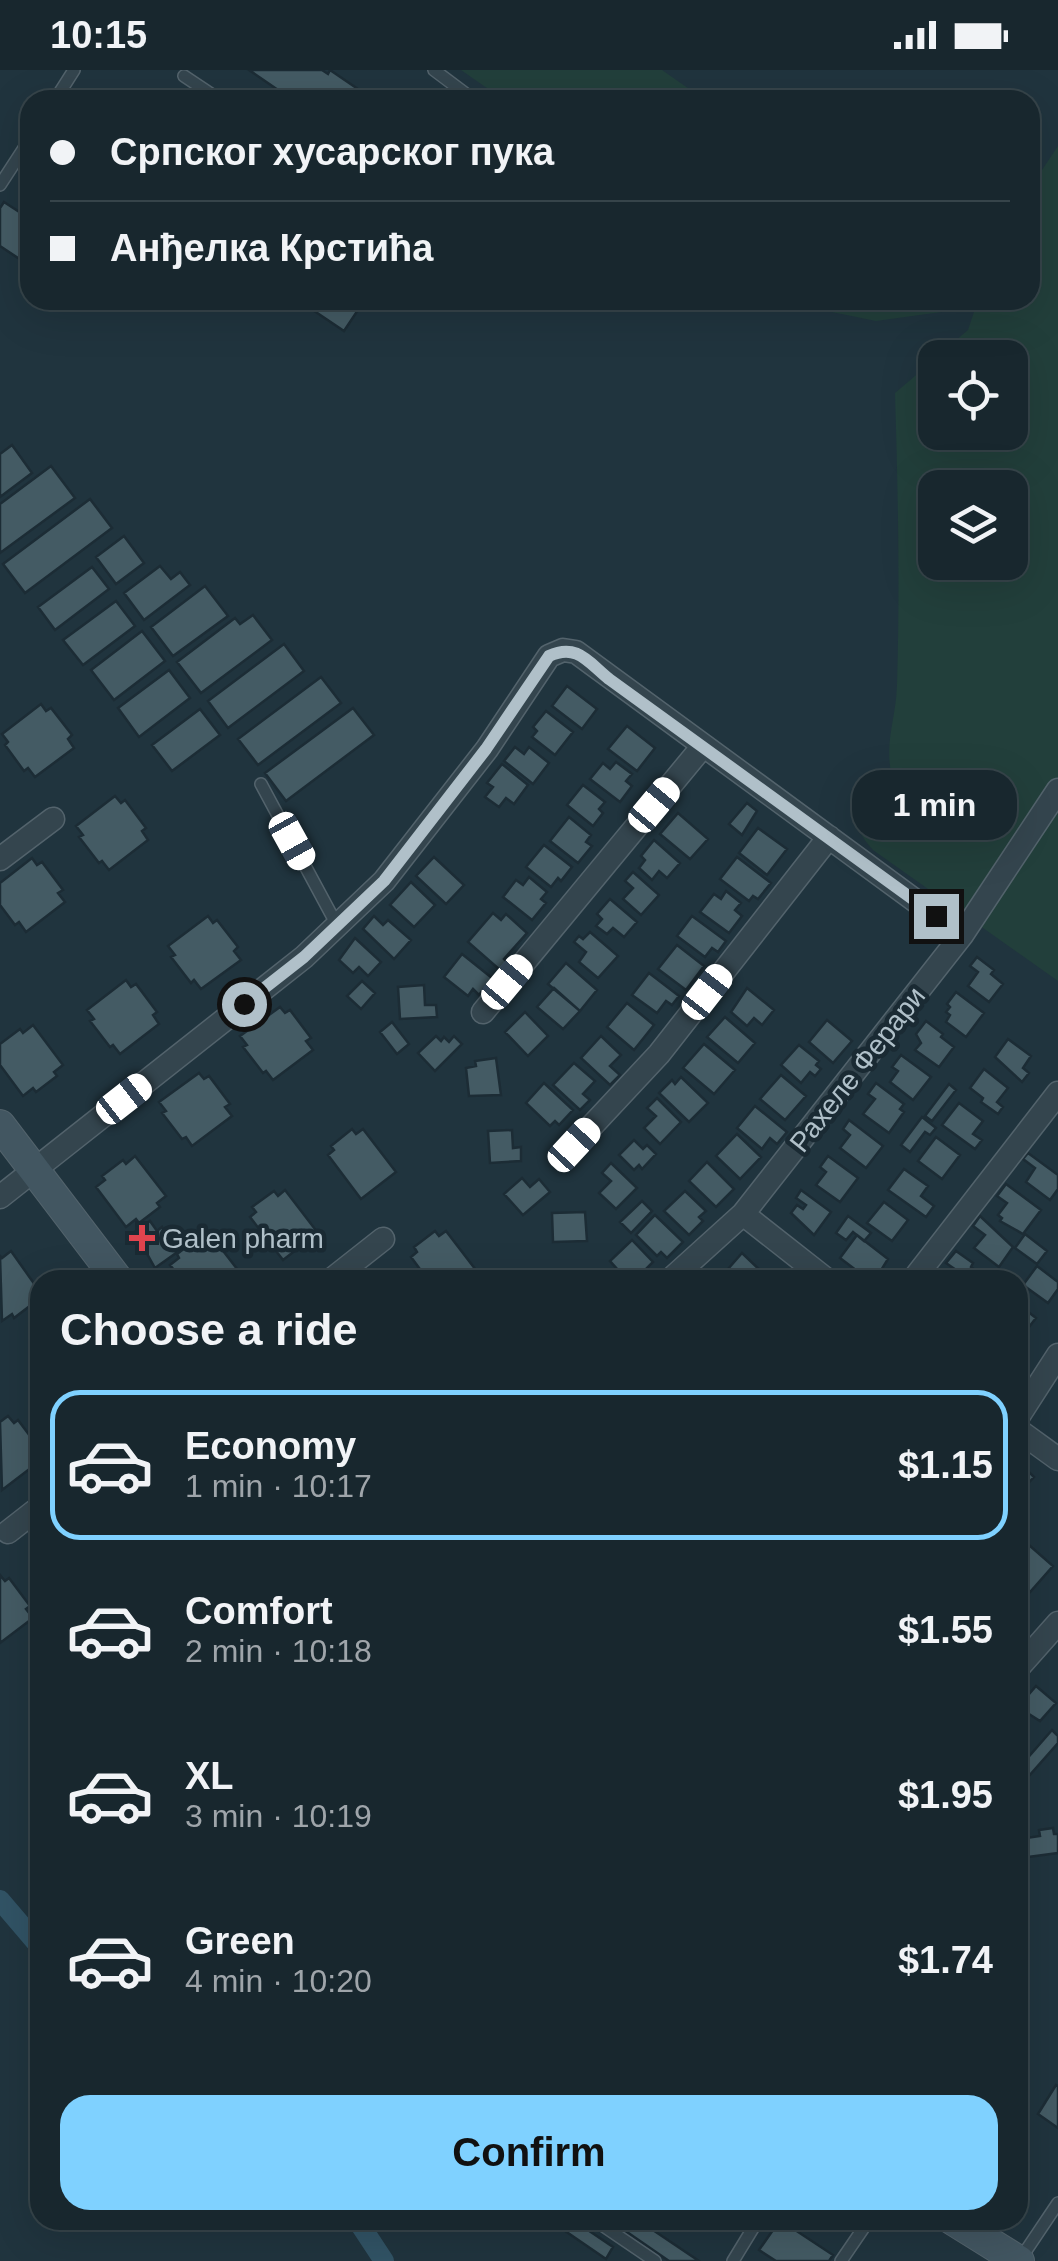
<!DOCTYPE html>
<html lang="en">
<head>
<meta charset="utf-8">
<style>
	body { margin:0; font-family:Arial,sans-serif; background:#212f36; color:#f1f3f6; height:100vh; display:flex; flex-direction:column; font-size:38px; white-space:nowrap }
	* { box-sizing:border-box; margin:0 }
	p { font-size:32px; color:#9fa5aa }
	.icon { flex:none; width:55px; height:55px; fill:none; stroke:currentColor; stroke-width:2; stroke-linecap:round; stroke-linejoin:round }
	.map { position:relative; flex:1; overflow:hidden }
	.sheet { position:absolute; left:30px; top:1200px; width:998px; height:960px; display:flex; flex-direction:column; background:#18272e; border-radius:30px; box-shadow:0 10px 40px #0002,0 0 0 2px #36444a }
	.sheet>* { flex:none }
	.banner { position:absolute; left:20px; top:20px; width:1020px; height:220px; border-radius:30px; box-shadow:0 10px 40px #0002,0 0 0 2px #36444a; display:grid; align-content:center; height:220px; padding:0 30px; background:#18272e }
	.buttons { position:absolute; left:918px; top:270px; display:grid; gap:20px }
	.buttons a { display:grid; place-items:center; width:110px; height:110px; border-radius:20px; background:#18272e; box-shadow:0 10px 40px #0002,0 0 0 2px #36444a; font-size:50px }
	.end { position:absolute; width:45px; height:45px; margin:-22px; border:12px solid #b0c0c9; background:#111; box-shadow:0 0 0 5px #111 }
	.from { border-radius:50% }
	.bubble { position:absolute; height:70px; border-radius:30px; background:#18272e; box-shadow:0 10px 40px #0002,0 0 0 2px #36444a; font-size:32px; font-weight:800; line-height:70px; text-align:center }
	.car { position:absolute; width:30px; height:60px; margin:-30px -15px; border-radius:12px; box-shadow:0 0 8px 2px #0007; background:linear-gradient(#fff 24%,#345 0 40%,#fff 0 76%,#345 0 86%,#fff 0) }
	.banner b { display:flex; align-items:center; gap:35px; height:95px; font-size:38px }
	.banner b+b { border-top:2px solid #36444a }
	.banner i { width:25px; height:25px; background:#f1f3f6 }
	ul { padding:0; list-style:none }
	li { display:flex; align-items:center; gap:30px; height:150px; margin:0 20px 15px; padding:0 10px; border:5px solid transparent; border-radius:30px }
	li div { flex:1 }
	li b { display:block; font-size:38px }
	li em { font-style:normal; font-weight:800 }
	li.active { border-color:#7fd1ff }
	li>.icon { width:90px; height:90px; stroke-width:1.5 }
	h2 { padding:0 30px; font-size:45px; line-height:120px }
	.primary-button { display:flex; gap:20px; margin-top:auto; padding:20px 30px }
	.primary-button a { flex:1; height:115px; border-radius:30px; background:#7fd1ff; color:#111; font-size:40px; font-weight:800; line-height:115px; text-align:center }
	.status { display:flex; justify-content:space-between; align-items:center; height:70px; padding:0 50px; background:#18272e; direction:ltr }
	.status svg { height:28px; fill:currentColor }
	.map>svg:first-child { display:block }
</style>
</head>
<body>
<div class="status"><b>10:15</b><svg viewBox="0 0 49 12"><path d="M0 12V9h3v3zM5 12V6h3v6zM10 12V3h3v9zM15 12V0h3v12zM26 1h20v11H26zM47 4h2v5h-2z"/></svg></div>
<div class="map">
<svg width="1058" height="2191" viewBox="0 0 1058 2191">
	<rect width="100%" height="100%" fill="#20343e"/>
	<path fill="#223f3b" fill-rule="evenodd" d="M461 0H662L705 30H504Z
		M1058 76V911L873 780C843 746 854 730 894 713 882 677 896 651 897 615 900 517 898 420 895 323L935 289V362H1010V288L936 287 968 260 978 230H1030V118ZM935 418H1010V492H935Z
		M773 230H949L956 240 876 251Z"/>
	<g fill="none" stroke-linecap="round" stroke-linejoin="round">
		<path stroke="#315365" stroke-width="20" d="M0 1830 40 1877
			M357 2150 384 2191"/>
	</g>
	<path fill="#445b64" stroke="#1c2c35" stroke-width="2.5" d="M249 0H322L328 4 330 0 374 30H280L284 24Z
		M4 132 30 149V196L0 176V138Z
		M298 230H357L353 237 358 240 344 261Z
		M12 375 32 403 0 427V384Z
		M51 396 75 428 0 483V434Z
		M90 429 112 458 25 523 3 494Z
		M124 466 144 493 116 514 96 487Z
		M160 496 171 509 180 502 190 515 144 550 124 523Z
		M92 497 109 519 55 560 38 537Z
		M205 516 228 546 173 586 151 557Z
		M116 531 135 556 83 595 63 570Z
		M253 545 272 570 201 623 177 592 235 548 240 554Z
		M142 561 165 591 114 630 91 600Z
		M284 574 304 601 228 658 208 631Z
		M169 600 190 628 139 667 118 638Z
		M321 607 341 633 258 695 238 669Z
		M567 616 597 639 582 659 552 636Z
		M41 634 46 641 51 638 72 665 68 669 74 678 35 707 28 698 24 701 5 675 8 672 2 664Z
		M353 638 374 665 286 731 265 703Z
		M200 639 220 665 172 701 152 675Z
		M546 641 573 662 555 685 532 667 537 661 533 657Z
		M627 656 655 678 637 701 608 679Z
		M515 677 524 684 529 677 549 693 533 714 504 691Z
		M616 692 632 704 626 711 632 716 620 732 590 709 603 693 610 699Z
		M502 694 528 715 514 734 506 728 499 737 485 727 493 717 487 713Z
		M583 715 605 732 599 739 603 743 593 756 567 735Z
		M115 726 121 733 125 730 146 758 142 761 148 770 109 800 102 791 99 793 79 767 83 765 76 756Z
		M747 733 757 741 742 765 729 754Z
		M678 743 708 769 690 789 660 764Z
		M569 747 591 765 586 772 592 776 578 793 550 771Z
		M758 758 787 779 767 805 739 783Z
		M654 770 680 793 667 808 659 801 652 810 639 798 645 790 641 786Z
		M544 775 572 797 561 811 558 808 551 817 526 797Z
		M434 787 464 815 446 834 416 806Z
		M737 787 771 813 758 829 753 826 749 831 720 809Z
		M32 788 37 795 42 792 63 820 58 823 65 832 26 862 19 852 15 855 0 835V813Z
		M633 802 659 825 641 845 623 829 633 818 625 811Z
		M529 807 547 822 541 829 546 833 532 850 503 827 516 810 523 815Z
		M411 812 435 835 414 857 390 835Z
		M726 821 741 833 735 840 742 846 729 863 700 842 714 824 721 829Z
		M610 829 637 852 624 867 613 858 607 864 596 856 602 849 597 844Z
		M493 843 501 850 506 844 527 863 504 889 507 892 500 900 468 872Z
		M208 846 213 853 217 850 238 877 234 881 241 890 201 919 194 910 191 913 171 887 175 885 168 876Z
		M374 846 383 855 388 850 411 870 394 889 363 859Z
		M692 846 726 871 718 882 712 878 705 887 677 866Z
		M590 862 618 886 598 908 579 892 586 882 574 872 579 866 583 869Z
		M355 868 381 892 368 906 359 897 353 903 339 890Z
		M677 875 704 896 686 920 658 899Z
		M462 884 492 908 479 925 473 919 468 926 444 907Z
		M977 887 994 900 991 904 1003 914 989 932 968 916 978 902 970 896Z
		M566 893 597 920 580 941 548 914Z
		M649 903 679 926 672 935 666 931 657 943 632 925Z
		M126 910 131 917 136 914 157 942 153 945 159 954 120 984 113 975 110 977 90 951 94 949 87 940Z
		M362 911 375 923 361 939 347 926Z
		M424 915 425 935H436L437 947 400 949 398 917Z
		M554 918 580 941 563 959 537 937Z
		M747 918 774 940 762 955 754 948 747 956 731 942Z
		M956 922 984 943 966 967 946 952 950 945 946 942 950 937 947 934Z
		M627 933 654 955 634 980 607 957Z
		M280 937 285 943 290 940 311 968 306 971 313 980 273 1010 266 1001 263 1003 243 977 247 975 240 966Z
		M525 942 548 966 528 986 505 962Z
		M725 947 755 973 738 993 707 967Z
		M827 950 852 971 833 993 809 972Z
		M926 951 943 964 941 967 954 977 939 997 915 980 921 973 916 964Z
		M392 952 409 974 397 984 380 962Z
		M33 955 63 995 54 1002 57 1006 36 1022 33 1018 23 1026 0 995V974L20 959 23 963Z
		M436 966 441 971 444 967 449 972 454 966 462 974 435 1001 418 983Z
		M601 966 621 985 610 996 620 1005 610 1015 581 988Z
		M1008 969 1031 986 1023 998 1029 1003 1022 1012 995 987Z
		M704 974 735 1000 714 1024 683 998Z
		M799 975 819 991 816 995 821 999 815 1006 810 1002 801 1013 781 995Z
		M901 985 931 1007 913 1030 890 1012 898 1001 892 997Z
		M496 988 501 1025 469 1026 466 998 476 996 475 991Z
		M574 993 595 1011 583 1024 590 1030 580 1040 553 1015Z
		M984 999 1008 1018 997 1032 1003 1037 998 1044 981 1032 983 1028 970 1018Z
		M199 1003 204 1009 209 1006 230 1034 225 1037 232 1046 192 1076 186 1067 182 1069 162 1043 166 1041 159 1032Z
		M781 1005 806 1026 785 1050 760 1029Z
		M681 1007 708 1033 689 1052 659 1023 672 1010 675 1014Z
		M544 1013 573 1040 559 1055 555 1051 550 1056 526 1033Z
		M876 1013 904 1034 900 1039 904 1042 889 1063 863 1044 875 1029 868 1024Z
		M949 1014 956 1020 932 1051 925 1046Z
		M657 1028 681 1052 660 1074 644 1058 656 1046 647 1038Z
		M959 1033 983 1051 973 1064 982 1070 975 1079 942 1055Z
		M755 1036 787 1062 777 1074 770 1068 762 1079 737 1058Z
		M922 1047 936 1058 930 1065 925 1062 910 1082 901 1075Z
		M849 1050 883 1076 866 1098 840 1078 850 1065 843 1059Z
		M352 1059 356 1064 363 1059 396 1102 361 1129 328 1085 334 1080 331 1076Z
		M512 1060 513 1078 521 1077V1091L490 1093 488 1061Z
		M737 1064 761 1087 740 1109 716 1086Z
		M936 1067 960 1085 942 1109 918 1091Z
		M634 1070 643 1079 647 1075 656 1084 642 1099 639 1095 634 1100 619 1085Z
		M1028 1083 1058 1105V1119L1050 1130 1026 1112 1035 1098 1023 1089Z
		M135 1086 166 1126 157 1133 160 1137 139 1153 136 1149 126 1157 96 1117 105 1110 102 1106 123 1090 126 1094Z
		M828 1086 858 1108 840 1132 816 1115 826 1102 820 1097Z
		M707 1092 734 1119 716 1137 689 1111Z
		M611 1093 637 1118 616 1139 599 1123 611 1111 602 1103Z
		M904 1099 928 1116 921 1126 934 1136 926 1147 888 1120Z
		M522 1108 530 1117 539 1109 550 1122 523 1145 504 1124Z
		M1006 1114 1041 1140 1023 1164 1000 1151 1002 1148 998 1145 1007 1133 997 1126Z
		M285 1120 318 1163 283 1190 250 1147 256 1142 252 1137 274 1121 278 1126Z
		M801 1120 831 1142 814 1165 791 1143 797 1135 803 1139 806 1135 796 1128Z
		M685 1121 706 1141 699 1147 703 1151 689 1165 664 1141Z
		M642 1131 652 1141 631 1163 620 1152Z
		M884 1132 908 1150 892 1171 867 1153Z
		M585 1142 587 1171 553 1172 552 1143Z
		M655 1145 683 1172 667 1188 661 1182 657 1186 636 1165Z
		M848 1146 871 1163 864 1171 853 1162 846 1170 836 1163Z
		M980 1146 1013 1177 999 1197 974 1178 985 1165 973 1156Z
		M150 1151 157 1161 162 1157 176 1183 155 1198 141 1173 138 1176 130 1165Z
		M435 1161 439 1166 446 1161 479 1204 471 1210H428L411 1187 417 1182 414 1177Z
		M210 1164 241 1204 233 1210H182L170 1195 179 1188 177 1184 198 1168 201 1172Z
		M1025 1164 1047 1181 1037 1194 1015 1178Z
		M857 1165 888 1189 875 1210H869L840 1188Z
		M632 1170 653 1192 640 1205 641 1210H627L610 1191Z
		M11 1181 40 1222 32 1228 35 1232 14 1248 12 1244 2 1251 0 1186 2 1188Z
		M956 1181 973 1193 971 1197 988 1210H953L959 1202 946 1193Z
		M742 1183 767 1207 765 1210 724 1208 730 1202 728 1199Z
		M1037 1196 1058 1212V1219L1048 1233 1023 1215Z
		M1018 1234 1036 1248 1022 1266 1018 1263Z
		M8 1346 14 1353 18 1350 39 1378 35 1381 40 1391 2 1420 0 1352Z
		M1018 1382 1028 1393 1024 1397 1034 1407 1018 1424Z
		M1029 1475 1053 1496 1023 1530 1018 1526V1477L1023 1482Z
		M0 1505 5 1511 9 1508 30 1536 26 1539 33 1548 0 1573Z
		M1036 1616 1056 1633 1040 1651 1018 1637Z
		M1052 1660 1058 1666V1673L1028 1707 1018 1699Z
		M1053 1758 1054 1764H1058V1783L1028 1787 1026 1768 1040 1766 1039 1760Z
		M1056 2015 1058 2016V2058L1038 2044Z
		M557 2150H573L613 2177 606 2189 555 2154Z
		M636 2150H638L699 2191H669L627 2162Z
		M780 2150 833 2185 829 2191H776L759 2180Z"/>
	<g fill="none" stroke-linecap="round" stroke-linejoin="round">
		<g stroke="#53636c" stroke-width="14">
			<path id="lane" d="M434 0 474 30
				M184 6 220 30
				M55 30 74 0
				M0 115 30 69
				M261 714 338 857
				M599 2153 655 2191
				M1021 2188 1058 2133
				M733 2191 758 2150
				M841 2191 869 2150"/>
		</g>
		<g stroke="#53636c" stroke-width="25">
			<path id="street" d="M0 789 53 749
				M483 942 703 676
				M574 1075 659 984 829 767
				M0 1127 304 887 384 811 487 679 549 586 563 580 576 582 962 865
				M743 1144 827 1210
				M331 1210 383 1169
				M670 1210 743 1144 962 865 1058 720
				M913 1210 1058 1023
				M1018 1347 1058 1285
				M1018 1360 1058 1389
				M8 1462 40 1437
				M1018 1598 1058 1553"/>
		</g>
		<g stroke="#53636c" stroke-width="32">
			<path id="secondary" d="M0 1055 118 1210
				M953 2150 1019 2191"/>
		</g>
		<use href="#lane" stroke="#34454e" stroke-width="11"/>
		<use href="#street" stroke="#34454e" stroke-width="22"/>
		<use href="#secondary" stroke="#425661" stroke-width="30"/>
	</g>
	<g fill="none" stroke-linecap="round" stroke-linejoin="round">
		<path stroke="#b0c0c9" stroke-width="12" d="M244 934 304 887 384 811 486 679 549 586C577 573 588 592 609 609L936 846"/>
	</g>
	<path fill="#e0444e" stroke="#1a2a33" stroke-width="4" d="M137 1153h10v10h10v10h-10v10h-10v-10h-10v-10h10z"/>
	<g text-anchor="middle" stroke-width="9" stroke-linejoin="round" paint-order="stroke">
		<g font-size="28" fill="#b0c0c9" stroke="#1a2a33">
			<text transform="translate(857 999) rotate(-52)" y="10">Рахеле Ферари</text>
		</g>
		<g font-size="28" fill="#b0c0c9" stroke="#1a2a33" text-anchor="start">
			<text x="162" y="1178">Galen pharm</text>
		</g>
	</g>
</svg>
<div class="buttons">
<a><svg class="icon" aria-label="locate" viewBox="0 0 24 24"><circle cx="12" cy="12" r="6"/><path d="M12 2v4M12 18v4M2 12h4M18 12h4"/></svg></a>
<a><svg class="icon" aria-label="layers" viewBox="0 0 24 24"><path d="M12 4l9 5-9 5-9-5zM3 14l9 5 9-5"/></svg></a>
</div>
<i class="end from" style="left:244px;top:934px"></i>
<i class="end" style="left:936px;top:846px"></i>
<div class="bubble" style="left:852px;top:700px;width:165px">1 min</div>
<i class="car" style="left:654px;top:735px;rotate:40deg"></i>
<i class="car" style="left:292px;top:771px;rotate:151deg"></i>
<i class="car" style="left:507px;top:912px;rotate:40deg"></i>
<i class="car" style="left:707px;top:922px;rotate:38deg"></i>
<i class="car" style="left:124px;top:1029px;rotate:52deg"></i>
<i class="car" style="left:574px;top:1075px;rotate:43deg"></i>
<div class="banner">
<b><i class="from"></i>Српског хусарског пука</b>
<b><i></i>Анђелка Крстића</b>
</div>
<section class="sheet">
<h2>Choose a ride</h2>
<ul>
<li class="active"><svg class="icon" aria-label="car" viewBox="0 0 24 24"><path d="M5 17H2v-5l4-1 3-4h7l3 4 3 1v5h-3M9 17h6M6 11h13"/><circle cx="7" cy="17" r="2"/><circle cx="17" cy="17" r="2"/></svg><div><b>Economy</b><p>1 min · 10:17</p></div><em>$1.15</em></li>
<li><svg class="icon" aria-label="car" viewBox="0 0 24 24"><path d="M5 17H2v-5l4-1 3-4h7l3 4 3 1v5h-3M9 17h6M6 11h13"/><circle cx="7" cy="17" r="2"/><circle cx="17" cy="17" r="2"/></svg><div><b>Comfort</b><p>2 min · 10:18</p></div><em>$1.55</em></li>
<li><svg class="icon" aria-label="car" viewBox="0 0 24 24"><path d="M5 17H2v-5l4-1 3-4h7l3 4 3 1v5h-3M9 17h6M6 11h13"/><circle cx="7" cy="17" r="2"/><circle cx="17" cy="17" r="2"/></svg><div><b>XL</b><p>3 min · 10:19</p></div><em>$1.95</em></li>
<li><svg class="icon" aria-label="car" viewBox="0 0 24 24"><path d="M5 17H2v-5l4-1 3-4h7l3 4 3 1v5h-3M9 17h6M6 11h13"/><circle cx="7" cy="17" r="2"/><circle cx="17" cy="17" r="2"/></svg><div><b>Green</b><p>4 min · 10:20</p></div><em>$1.74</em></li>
</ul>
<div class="primary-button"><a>Confirm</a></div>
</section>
</div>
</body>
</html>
